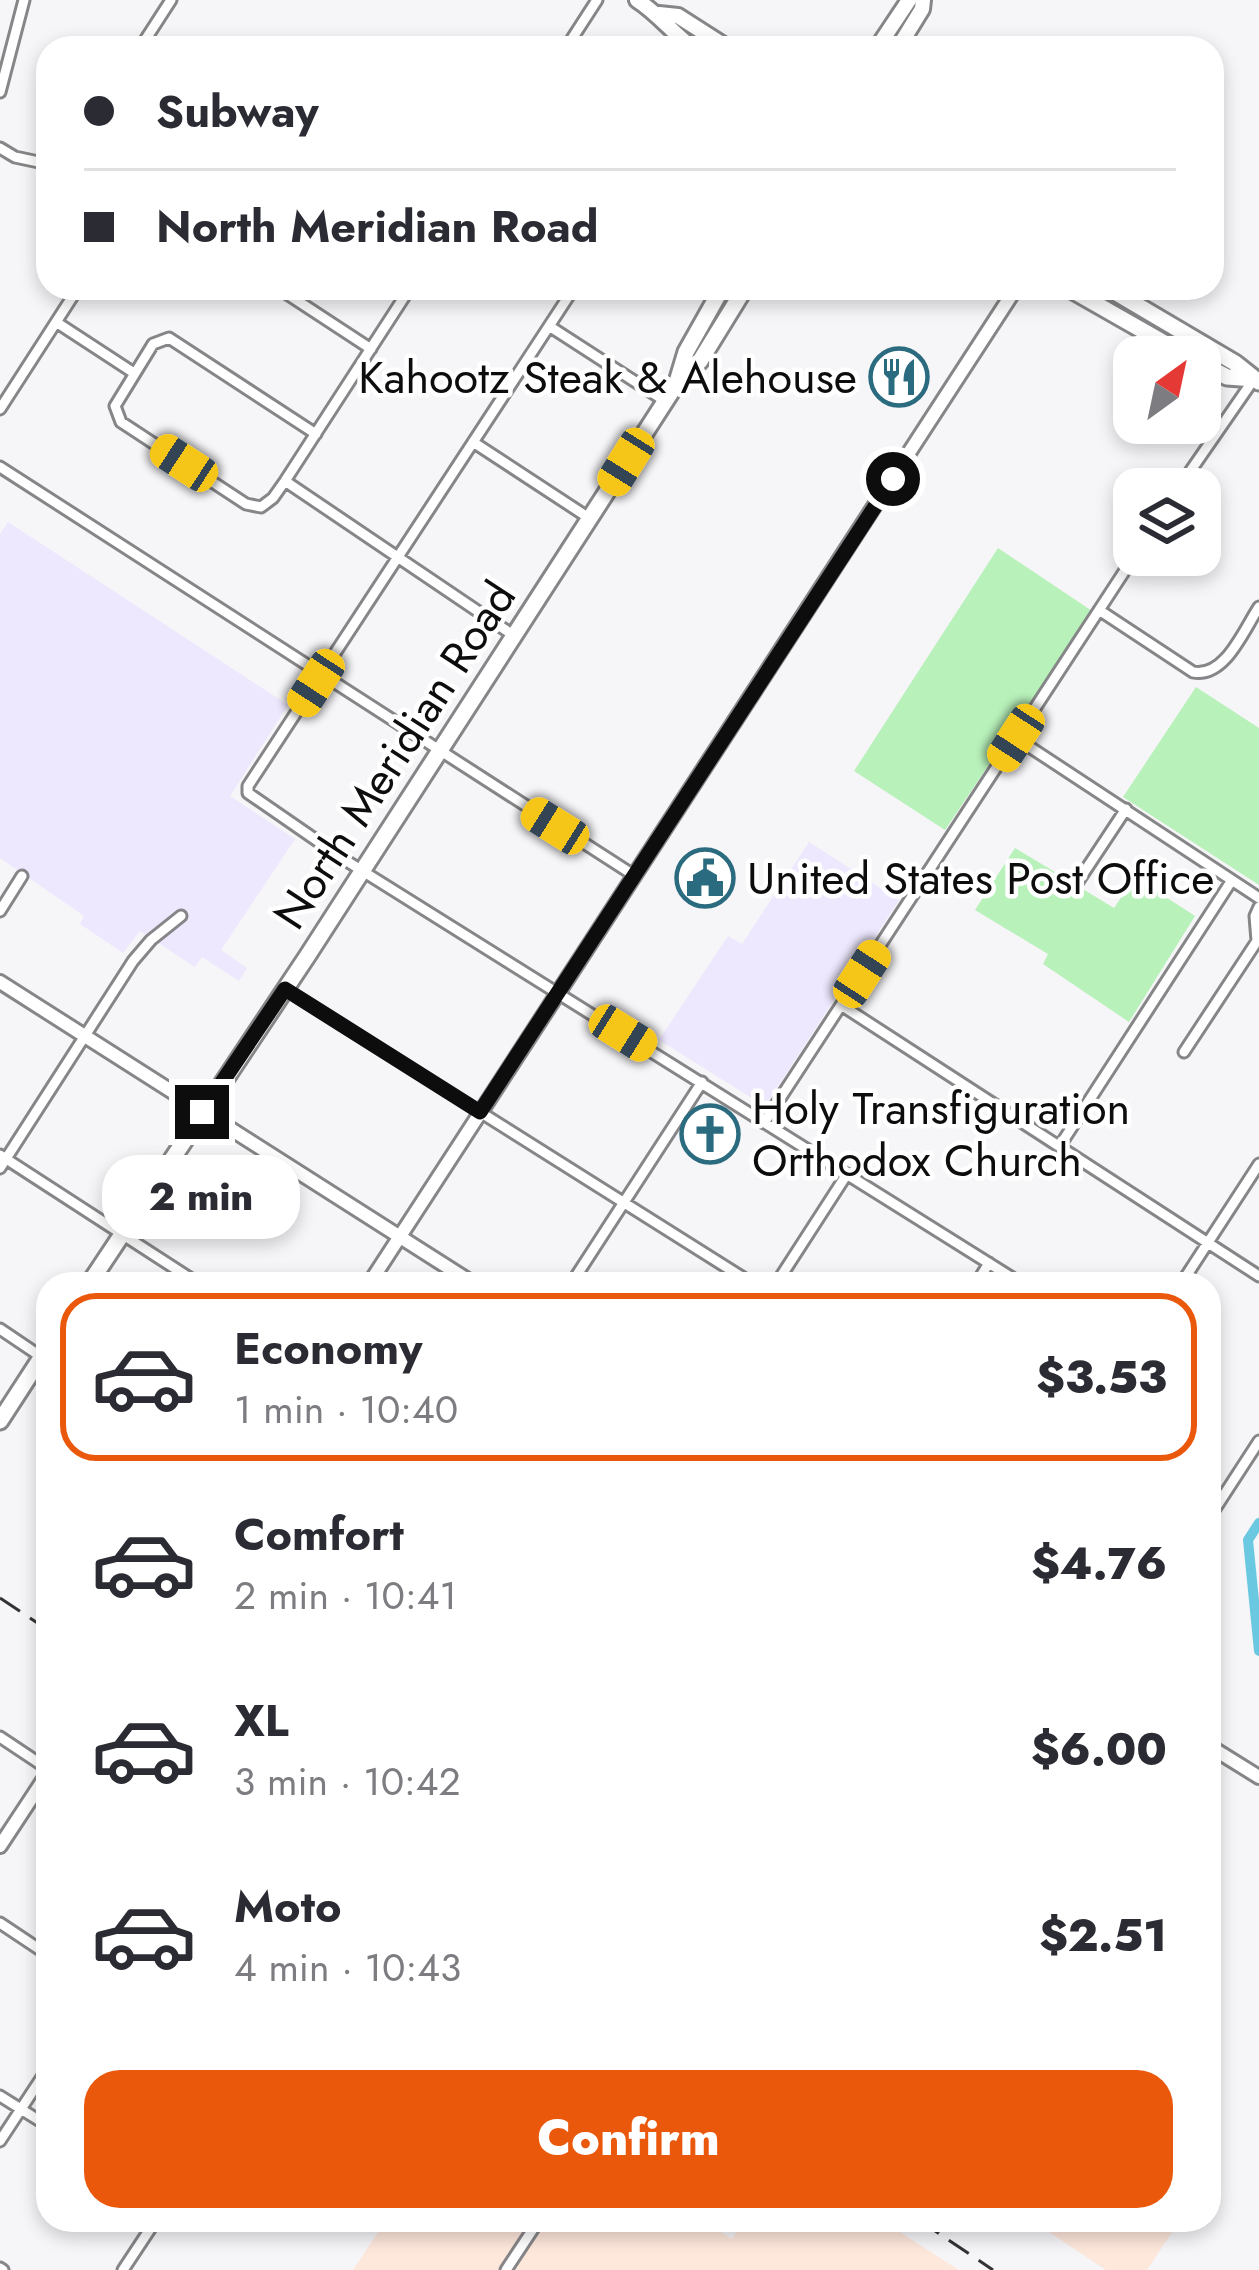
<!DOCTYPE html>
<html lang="en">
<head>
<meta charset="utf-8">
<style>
	body { margin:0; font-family:Jost,sans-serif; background:#f7f7f7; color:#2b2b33; height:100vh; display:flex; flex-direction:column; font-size:45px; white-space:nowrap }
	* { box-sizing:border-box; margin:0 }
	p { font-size:39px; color:#7c7c81 }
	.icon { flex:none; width:66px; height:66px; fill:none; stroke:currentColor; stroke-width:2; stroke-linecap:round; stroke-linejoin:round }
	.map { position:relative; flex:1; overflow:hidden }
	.sheet { position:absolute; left:36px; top:1272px; width:1185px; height:960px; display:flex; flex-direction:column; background:#fff; border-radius:36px; box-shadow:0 6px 18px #0003 }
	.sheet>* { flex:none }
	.guide { position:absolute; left:36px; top:36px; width:1188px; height:264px; border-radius:36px; box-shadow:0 6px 18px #0003; display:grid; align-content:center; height:264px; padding:0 48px; background:#fff }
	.needle { width:78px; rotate:33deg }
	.controls { position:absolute; left:1113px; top:336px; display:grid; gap:24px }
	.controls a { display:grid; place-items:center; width:108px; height:108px; border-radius:24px; background:#fff; box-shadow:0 6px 18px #0003; font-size:60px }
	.end { position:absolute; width:54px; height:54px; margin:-27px; border:15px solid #0d0d0e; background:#fff; box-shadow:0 0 0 6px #fff }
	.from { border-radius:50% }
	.bubble { position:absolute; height:84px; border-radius:36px; background:#fff; box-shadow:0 6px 18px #0003; font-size:39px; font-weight:800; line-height:84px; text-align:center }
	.car { position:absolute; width:36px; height:72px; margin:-36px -18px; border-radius:15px; box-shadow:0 0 9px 3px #0007; background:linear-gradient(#f5c518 24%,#345 0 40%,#f5c518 0 76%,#345 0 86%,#f5c518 0) }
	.guide b { display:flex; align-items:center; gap:42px; height:114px; font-size:45px }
	.guide b+b { border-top:3px solid #e1e1e2 }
	.guide i { width:30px; height:30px; background:#2b2b33 }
	ul { padding:21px 0 0; list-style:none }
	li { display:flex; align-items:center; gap:36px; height:168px; margin:0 24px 18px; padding:0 24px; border:6px solid transparent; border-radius:36px }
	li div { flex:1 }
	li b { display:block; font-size:45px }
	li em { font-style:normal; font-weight:800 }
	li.active { border-color:#ea580c }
	li>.icon { width:108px; height:108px; stroke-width:1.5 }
	.primary-button { display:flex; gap:24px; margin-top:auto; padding:24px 48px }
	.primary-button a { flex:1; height:138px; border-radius:36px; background:#ea580c; color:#fff; font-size:48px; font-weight:800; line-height:138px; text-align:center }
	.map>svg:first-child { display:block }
</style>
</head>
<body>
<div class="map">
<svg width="1259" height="2270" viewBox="0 0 1259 2270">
	<rect width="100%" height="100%" fill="#f6f5f8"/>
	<path fill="#fee7db" d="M386 2220H703L732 2239 744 2220H881L959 2270H353Z
		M1031 2220H1180L1147 2270H1106Z"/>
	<path fill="#eee8fe" d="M8 522 288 705 230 796 295 839 221 950 247 968 239 981 202 957 195 967 140 931 123 953 80 924 84 916 0 858V534Z
		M809 842 899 900 769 1100 758 1102 659 1040 728 936 742 944Z"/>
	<path fill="#b8f1ba" d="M998 548 1092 611 945 830 854 771Z
		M1196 687 1259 728V885L1123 797Z
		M1015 848 1114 908 1135 877 1195 916 1129 1022 1043 964 1048 954 975 910Z"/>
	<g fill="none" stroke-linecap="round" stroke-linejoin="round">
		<path stroke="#6ac9e1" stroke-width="10" d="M1259 1523 1248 1540 1259 1651"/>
		<g stroke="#868588" stroke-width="15">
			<path id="minor" d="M140 48 171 0
				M566 48 597 0
				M0 92 24 0
				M0 148 15 157 48 164
				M278 288 371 349
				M574 288 248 786V793L345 860 1022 1284
				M56 322 134 373
				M549 326 665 401
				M0 409 78 288
				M316 434 169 338 153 344 115 406 121 422 246 504 261 507 273 498 285 481 410 288
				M473 442 589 518
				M0 467 635 876
				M285 481 513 635
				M1178 489 1254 379
				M1099 610 1193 672C1225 678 1243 631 1259 607
				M1016 738 1259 898
				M1077 883 1126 809
				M0 911 22 876
				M285 989 753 1284
				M841 1005 1259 1276
				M1184 1052 1257 941 1255 916 1259 907
				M764 1123 1135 555
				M1061 1144 1232 880
				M0 1155 199 1284
				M0 1168 133 961 151 940 181 916
				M571 1284 702 1082
				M776 1284 847 1174
				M976 1284 989 1263
				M1181 1284 1259 1164
				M0 1329 43 1358
				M1209 1518 1259 1441
				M0 1737 48 1769
				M0 1923 48 1955
				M0 2096 48 2126
				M0 2141 48 2068
				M714 2220 718 2223
				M0 2268 3 2270
				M123 2270 156 2220
				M506 2270 539 2220"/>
		</g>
		<g stroke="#868588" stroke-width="18">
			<path id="tertiary" d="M0 982 474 1284
				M369 1284 1016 288
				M1209 1746 1259 1777
				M0 1846 48 1773"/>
		</g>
		<g stroke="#868588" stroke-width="20">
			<path id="secondary" d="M637 0C659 14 672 33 693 48
				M659 14 678 16 728 48
				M877 48 909 0
				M898 48 922 9 923 0"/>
		</g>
		<g stroke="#868588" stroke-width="21">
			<path id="primary" d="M1068 288 1189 357
				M1108 288 1235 363 1259 382
				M1200 363 1227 377 1254 379
				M677 382 686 352 722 288
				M89 1284 308 955 677 383 700 361 745 288
				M0 1421 48 1347"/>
		</g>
		<use href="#minor" stroke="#fff" stroke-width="9"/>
		<use href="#tertiary" stroke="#fff" stroke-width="12"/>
		<use href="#secondary" stroke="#fff" stroke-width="14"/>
		<use href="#primary" stroke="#fff" stroke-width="15"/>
		<path stroke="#333334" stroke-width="3" stroke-dasharray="24 12" stroke-linecap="butt" d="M0 1598 48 1630
			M919 2220 993 2270"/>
	</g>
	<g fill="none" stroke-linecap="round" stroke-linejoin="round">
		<path stroke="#0d0d0e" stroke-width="15" d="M202 1112 285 989 480 1112 893 479"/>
	</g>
	<defs>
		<g id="restaurant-ring" transform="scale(3)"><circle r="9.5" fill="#fff" stroke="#2b6b7f" stroke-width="1.5"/><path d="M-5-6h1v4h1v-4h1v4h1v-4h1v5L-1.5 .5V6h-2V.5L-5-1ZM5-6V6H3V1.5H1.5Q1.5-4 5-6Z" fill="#2b6b7f"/></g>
		<g id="civic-ring" transform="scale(3)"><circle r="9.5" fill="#fff" stroke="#2b6b7f" stroke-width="1.5"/><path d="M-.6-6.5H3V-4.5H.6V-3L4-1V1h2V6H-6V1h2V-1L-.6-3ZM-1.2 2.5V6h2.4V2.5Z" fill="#2b6b7f"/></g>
		<g id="church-ring" transform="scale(3)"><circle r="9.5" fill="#fff" stroke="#2b6b7f" stroke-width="1.5"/><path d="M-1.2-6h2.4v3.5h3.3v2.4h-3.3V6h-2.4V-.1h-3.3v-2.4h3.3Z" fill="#2b6b7f"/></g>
	</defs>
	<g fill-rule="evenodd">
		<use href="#restaurant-ring" x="899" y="377"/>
		<use href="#civic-ring" x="705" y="878"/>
		<use href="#church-ring" x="710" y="1134"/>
	</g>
	<g text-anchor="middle" stroke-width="9" stroke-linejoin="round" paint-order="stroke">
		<g font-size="45" fill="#0d0d0e" stroke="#fff" text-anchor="start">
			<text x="857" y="393" text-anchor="end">Kahootz Steak &amp; Alehouse</text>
			<text x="747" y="894">United States Post Office</text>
			<text x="752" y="1124">Holy Transfiguration<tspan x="752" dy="52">Orthodox Church</tspan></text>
		</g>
		<g font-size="45" fill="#0d0d0e" stroke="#fff">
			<text transform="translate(394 755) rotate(-57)" y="16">North Meridian Road</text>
		</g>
	</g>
</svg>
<div class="controls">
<a><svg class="needle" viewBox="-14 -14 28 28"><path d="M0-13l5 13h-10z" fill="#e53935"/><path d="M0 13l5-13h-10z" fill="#7c7c81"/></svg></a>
<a><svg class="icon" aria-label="layers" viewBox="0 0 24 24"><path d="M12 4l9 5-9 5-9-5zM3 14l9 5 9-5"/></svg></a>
</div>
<i class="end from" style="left:893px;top:479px"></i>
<i class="end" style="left:202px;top:1112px"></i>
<div class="bubble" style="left:102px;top:1155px;width:198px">2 min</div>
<i class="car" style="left:626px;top:462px;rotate:212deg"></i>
<i class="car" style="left:184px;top:463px;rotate:303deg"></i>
<i class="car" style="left:316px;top:683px;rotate:213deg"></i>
<i class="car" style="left:1016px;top:738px;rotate:213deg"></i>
<i class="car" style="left:555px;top:826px;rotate:302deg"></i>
<i class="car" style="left:862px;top:974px;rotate:33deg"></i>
<i class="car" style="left:623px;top:1033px;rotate:122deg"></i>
<div class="guide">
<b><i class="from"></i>Subway</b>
<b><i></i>North Meridian Road</b>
</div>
<section class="sheet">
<ul>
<li class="active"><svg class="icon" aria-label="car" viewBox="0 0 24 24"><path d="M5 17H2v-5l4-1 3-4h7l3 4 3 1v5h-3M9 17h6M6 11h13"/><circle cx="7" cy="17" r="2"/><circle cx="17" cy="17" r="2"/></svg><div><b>Economy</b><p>1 min · 10:40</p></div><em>$3.53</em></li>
<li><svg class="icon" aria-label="car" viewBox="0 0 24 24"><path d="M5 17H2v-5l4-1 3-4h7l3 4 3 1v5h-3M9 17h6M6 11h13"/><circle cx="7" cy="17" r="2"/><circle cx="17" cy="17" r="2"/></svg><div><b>Comfort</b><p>2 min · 10:41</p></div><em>$4.76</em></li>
<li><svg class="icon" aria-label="car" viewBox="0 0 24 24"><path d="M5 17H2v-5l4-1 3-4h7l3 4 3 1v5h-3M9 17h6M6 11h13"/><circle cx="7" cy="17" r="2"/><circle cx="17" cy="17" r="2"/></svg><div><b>XL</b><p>3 min · 10:42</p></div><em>$6.00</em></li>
<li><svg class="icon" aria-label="car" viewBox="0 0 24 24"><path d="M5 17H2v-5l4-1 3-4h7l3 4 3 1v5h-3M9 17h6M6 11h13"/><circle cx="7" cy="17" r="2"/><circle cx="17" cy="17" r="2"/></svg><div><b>Moto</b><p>4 min · 10:43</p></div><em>$2.51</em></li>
</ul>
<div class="primary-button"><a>Confirm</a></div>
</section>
</div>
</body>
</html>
